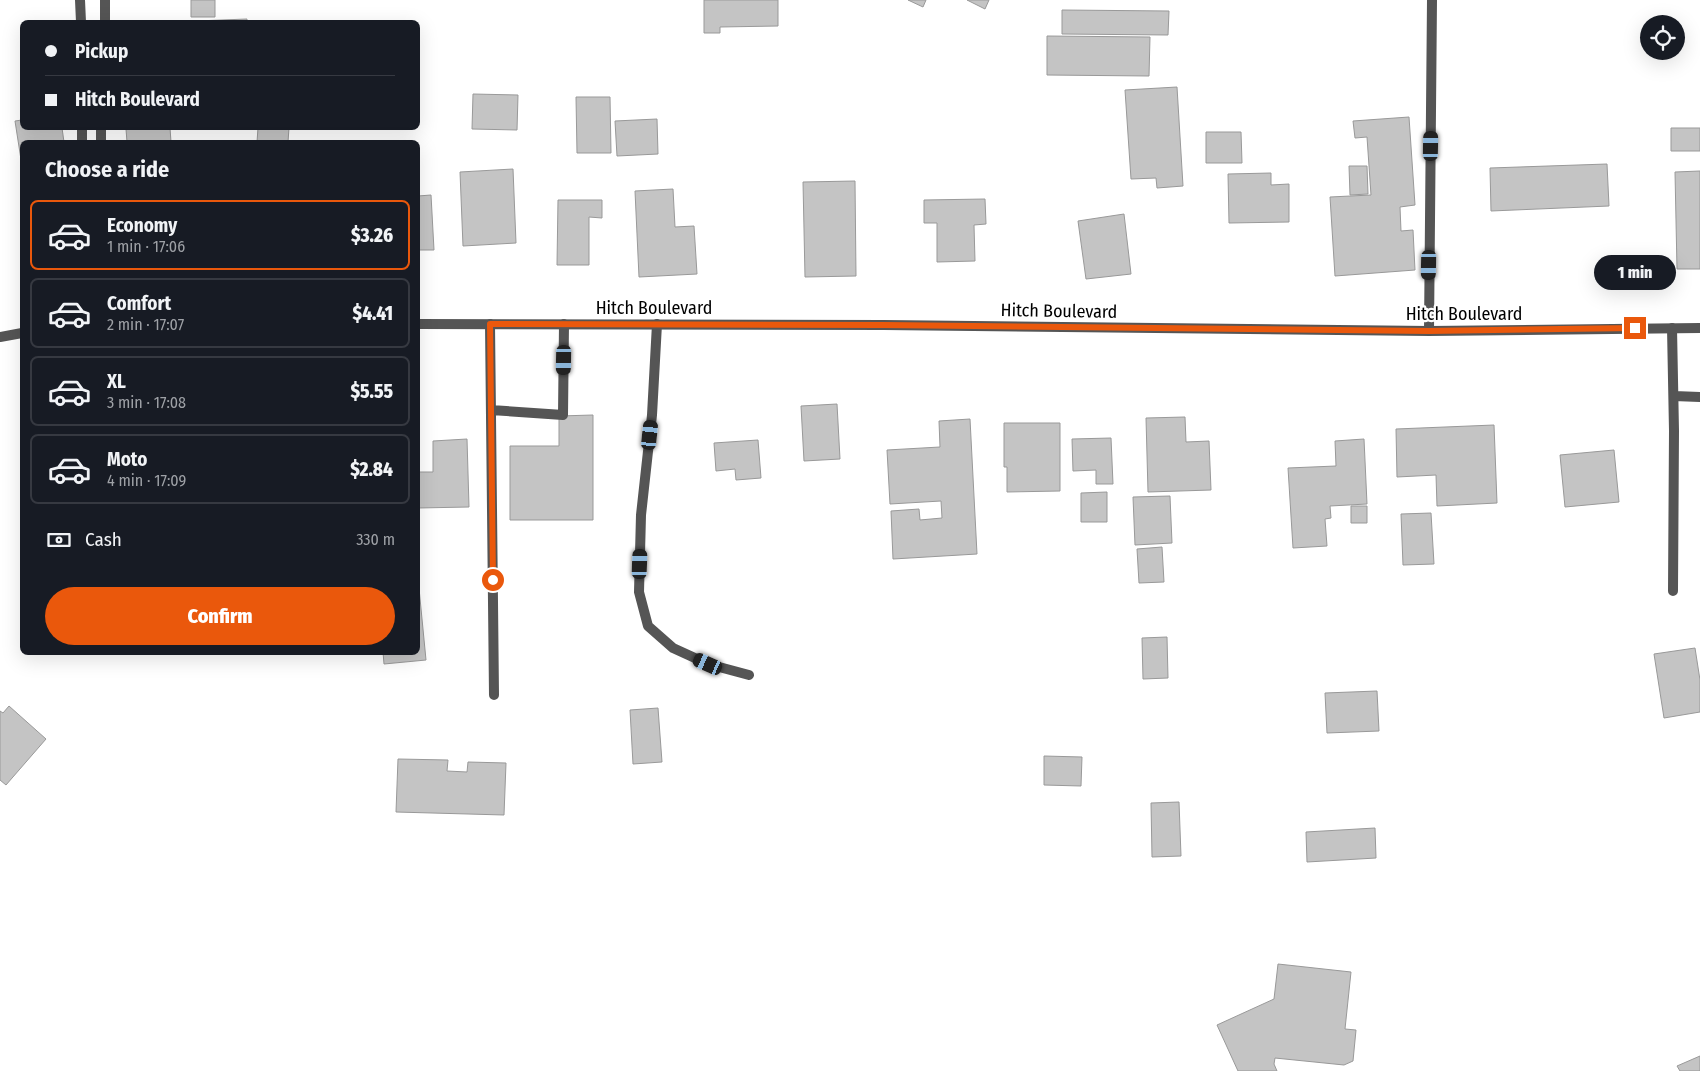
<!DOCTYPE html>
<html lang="en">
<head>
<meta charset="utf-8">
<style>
	body { margin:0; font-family:"Fira Sans Condensed",sans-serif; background:#20242c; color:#f1f3f6; height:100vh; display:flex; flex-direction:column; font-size:19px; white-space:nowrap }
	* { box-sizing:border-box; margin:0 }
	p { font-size:16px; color:#9ea1a6 }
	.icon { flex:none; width:28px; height:28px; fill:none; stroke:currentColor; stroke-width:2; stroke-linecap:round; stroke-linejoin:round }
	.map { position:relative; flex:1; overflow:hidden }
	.sheet { position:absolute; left:20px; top:140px; width:400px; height:515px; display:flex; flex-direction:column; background:#171b24; border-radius:8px; box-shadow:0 5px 20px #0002 }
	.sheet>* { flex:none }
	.top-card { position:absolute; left:20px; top:20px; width:400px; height:110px; border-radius:8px; box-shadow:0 5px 20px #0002; display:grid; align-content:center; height:110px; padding:0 25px; background:#171b24 }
	.tools { position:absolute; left:1640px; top:15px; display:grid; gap:10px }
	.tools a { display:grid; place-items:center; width:45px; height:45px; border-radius:50%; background:#171b24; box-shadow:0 5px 20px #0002; font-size:25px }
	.end { position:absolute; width:22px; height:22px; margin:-11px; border:6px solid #ea580c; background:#fff; box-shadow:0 0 0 2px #fff }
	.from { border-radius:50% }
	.bubble { position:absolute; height:35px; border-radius:18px; background:#171b24; box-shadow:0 5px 20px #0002; font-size:16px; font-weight:800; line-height:35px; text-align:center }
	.car { position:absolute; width:15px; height:30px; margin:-15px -8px; border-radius:6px; box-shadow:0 0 4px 1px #0007; background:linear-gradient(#222 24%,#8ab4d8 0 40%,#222 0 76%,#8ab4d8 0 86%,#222 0) }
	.top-card b { display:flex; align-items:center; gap:18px; height:48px; font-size:19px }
	.top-card b+b { border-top:1px solid #363941 }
	.top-card i { width:12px; height:12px; background:#f1f3f6 }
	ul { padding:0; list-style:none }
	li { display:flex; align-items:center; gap:15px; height:70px; margin:0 10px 8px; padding:0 15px; border:2px solid #363941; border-radius:8px }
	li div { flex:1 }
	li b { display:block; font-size:19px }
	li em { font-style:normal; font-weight:800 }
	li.current { border-color:#ea580c }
	li>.icon { width:45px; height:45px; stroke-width:1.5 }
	h2 { padding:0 25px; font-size:22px; line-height:60px }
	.pay { display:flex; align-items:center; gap:12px; height:55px; padding:0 25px; font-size:19px }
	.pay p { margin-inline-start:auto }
	.primary-button { display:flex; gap:10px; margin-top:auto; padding:10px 25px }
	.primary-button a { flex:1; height:58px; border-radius:30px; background:#ea580c; color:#fff; font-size:20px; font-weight:800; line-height:58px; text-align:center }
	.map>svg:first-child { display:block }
</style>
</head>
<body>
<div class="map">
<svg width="1700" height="1071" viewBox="0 0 1700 1071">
	<rect width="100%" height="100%" fill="#fff"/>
	<path fill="#c4c4c4" stroke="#999" d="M191 0H215V17H191Z
		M704 0H778V26L720 27V33H704Z
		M908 0H926L923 7Z
		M967 0H989L985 9Z
		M1062 10 1169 11 1168 35 1062 34Z
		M247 19V22H196V21Z
		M1047 36 1150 37 1149 76 1047 75Z
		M1177 87 1183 186 1157 188 1156 178 1131 179 1125 90Z
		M473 94 518 95 517 130 472 129Z
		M576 97H610L611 153H577Z
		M1409 117 1415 205 1400 207 1401 231 1413 230 1415 270 1335 276 1330 197 1371 195 1367 137 1355 138 1353 121Z
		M657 119 658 154 617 156 615 121Z
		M22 120V128H62L64 142H22V166L15 121Z
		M170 128 171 142H127L126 129Z
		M258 128H289L288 142H257Z
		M1671 128H1700V151H1671Z
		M1206 132H1241L1242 163H1206Z
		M1607 164 1609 206 1491 211 1490 168Z
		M1349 166H1367L1368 194 1350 195Z
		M513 169 516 243 463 246 460 172Z
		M1700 171V269H1677L1675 172Z
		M1271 173V185L1289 184V222L1229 223 1228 174Z
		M855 181 856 276 805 277 803 182Z
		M673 189 675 227 694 226 697 274 639 277 635 191Z
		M431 195 434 250H418V196Z
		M985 199 986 224 974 225 975 261 937 262V223H924V200Z
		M558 200H602V218L589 217V265H557Z
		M1124 214 1131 274 1086 279 1078 221Z
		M837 404 840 459 804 461 801 406Z
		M593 415V520H510V446H559V416Z
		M1185 417 1186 442 1209 441 1211 490 1148 492 1146 418Z
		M970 419 977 554 893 559 891 511 919 509 920 520 942 518 941 501 890 504 887 450 940 447 939 421Z
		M1004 423H1060V491L1007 492V467H1004Z
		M1494 425 1497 503 1437 506 1436 475 1397 477 1396 429Z
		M1111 438 1113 484H1096V470L1073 471 1072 439Z
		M467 439 469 507 418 508V472H433V441Z
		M1364 439 1367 504 1330 506 1331 518 1325 519 1327 546 1293 548 1288 468 1336 466 1335 441Z
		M758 440 761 478 736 480 735 469 716 471 714 443Z
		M1614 450 1619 502 1565 507 1560 455Z
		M1107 492V522H1081V493Z
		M1170 496 1172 543 1135 545 1133 497Z
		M1351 506H1367V523H1351Z
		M1431 513 1434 564 1403 565 1401 514Z
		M1162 547 1164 582 1139 583 1137 549Z
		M418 578 426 660 384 664 383 652H418Z
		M1167 637 1168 678 1143 679 1142 638Z
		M1695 648 1700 680V712L1664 718 1654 654Z
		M1377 691 1379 731 1327 733 1325 693Z
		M9 706 46 739 6 785 0 780V711L3 713Z
		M658 708 662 762 633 764 630 710Z
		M1044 756 1082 757 1081 786 1044 785Z
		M398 759 448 760 447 771 467 772 468 762 506 763 504 815 396 812Z
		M1179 802 1181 856 1152 857 1151 803Z
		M1375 828 1376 858 1307 862 1306 832Z
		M1278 964 1351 972 1345 1029 1356 1030 1353 1061 1344 1065 1275 1058 1274 1064 1277 1071H1238L1217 1025 1274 999Z
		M1700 1056V1071H1680L1677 1066Z"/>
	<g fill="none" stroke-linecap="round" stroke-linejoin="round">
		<path stroke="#555" stroke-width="10" d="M80 0 81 22
			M105 22V0
			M82 142V128
			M101 142V128
			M490 324 494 695
			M657 324 652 415 641 515 639 592 648 626 673 648 708 664 749 675
			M1672 328 1674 431 1673 591
			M1429 331 1432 0
			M1674 396 1700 397
			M491 410 563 415 564 324"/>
		<path stroke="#555" stroke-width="10" d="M418 324 884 325 1429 331 1700 328
			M0 337 22 333"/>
	</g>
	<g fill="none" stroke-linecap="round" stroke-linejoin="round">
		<path stroke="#ea580c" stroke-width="6" d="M493 580 490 324 884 325 1429 331 1635 328"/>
	</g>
	<g text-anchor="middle" stroke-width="4.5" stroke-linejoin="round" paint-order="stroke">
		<g font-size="18" fill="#000" stroke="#fff">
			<text x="654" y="314">Hitch Boulevard</text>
			<text transform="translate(1059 311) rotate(1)" y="6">Hitch Boulevard</text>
			<text x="1464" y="320">Hitch Boulevard</text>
		</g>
	</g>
</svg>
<div class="tools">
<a><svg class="icon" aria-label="locate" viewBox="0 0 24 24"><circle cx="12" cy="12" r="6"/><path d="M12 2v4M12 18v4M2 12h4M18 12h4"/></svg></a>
</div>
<i class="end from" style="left:493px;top:580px"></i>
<i class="end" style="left:1635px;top:328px"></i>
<div class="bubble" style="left:1594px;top:255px;width:82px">1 min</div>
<i class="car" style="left:1431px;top:146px;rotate:1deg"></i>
<i class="car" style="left:1429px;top:265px;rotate:181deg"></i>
<i class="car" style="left:564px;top:360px;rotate:181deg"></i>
<i class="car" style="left:650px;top:435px;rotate:6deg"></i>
<i class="car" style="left:640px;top:564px;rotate:2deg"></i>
<i class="car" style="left:708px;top:664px;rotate:294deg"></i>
<div class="top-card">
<b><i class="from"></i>Pickup</b>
<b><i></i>Hitch Boulevard</b>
</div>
<section class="sheet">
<h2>Choose a ride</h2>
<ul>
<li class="current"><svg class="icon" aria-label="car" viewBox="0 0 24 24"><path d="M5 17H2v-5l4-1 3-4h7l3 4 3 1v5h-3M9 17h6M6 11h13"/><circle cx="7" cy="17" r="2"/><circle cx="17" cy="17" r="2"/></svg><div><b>Economy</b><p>1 min · 17:06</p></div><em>$3.26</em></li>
<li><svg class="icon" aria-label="car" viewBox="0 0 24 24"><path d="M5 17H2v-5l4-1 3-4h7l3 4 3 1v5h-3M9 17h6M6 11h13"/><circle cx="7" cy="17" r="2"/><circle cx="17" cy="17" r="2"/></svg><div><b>Comfort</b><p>2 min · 17:07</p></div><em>$4.41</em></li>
<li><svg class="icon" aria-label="car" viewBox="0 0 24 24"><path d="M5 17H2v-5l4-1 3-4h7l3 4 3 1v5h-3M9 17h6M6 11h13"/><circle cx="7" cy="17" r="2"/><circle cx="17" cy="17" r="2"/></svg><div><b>XL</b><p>3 min · 17:08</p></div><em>$5.55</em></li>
<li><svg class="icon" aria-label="car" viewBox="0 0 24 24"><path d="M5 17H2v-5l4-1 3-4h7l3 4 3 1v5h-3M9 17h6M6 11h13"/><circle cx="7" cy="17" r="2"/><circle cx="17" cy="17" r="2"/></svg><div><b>Moto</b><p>4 min · 17:09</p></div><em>$2.84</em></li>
</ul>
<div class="pay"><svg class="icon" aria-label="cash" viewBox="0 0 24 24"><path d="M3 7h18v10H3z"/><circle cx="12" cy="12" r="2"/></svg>Cash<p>330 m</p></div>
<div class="primary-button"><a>Confirm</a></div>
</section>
</div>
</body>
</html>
